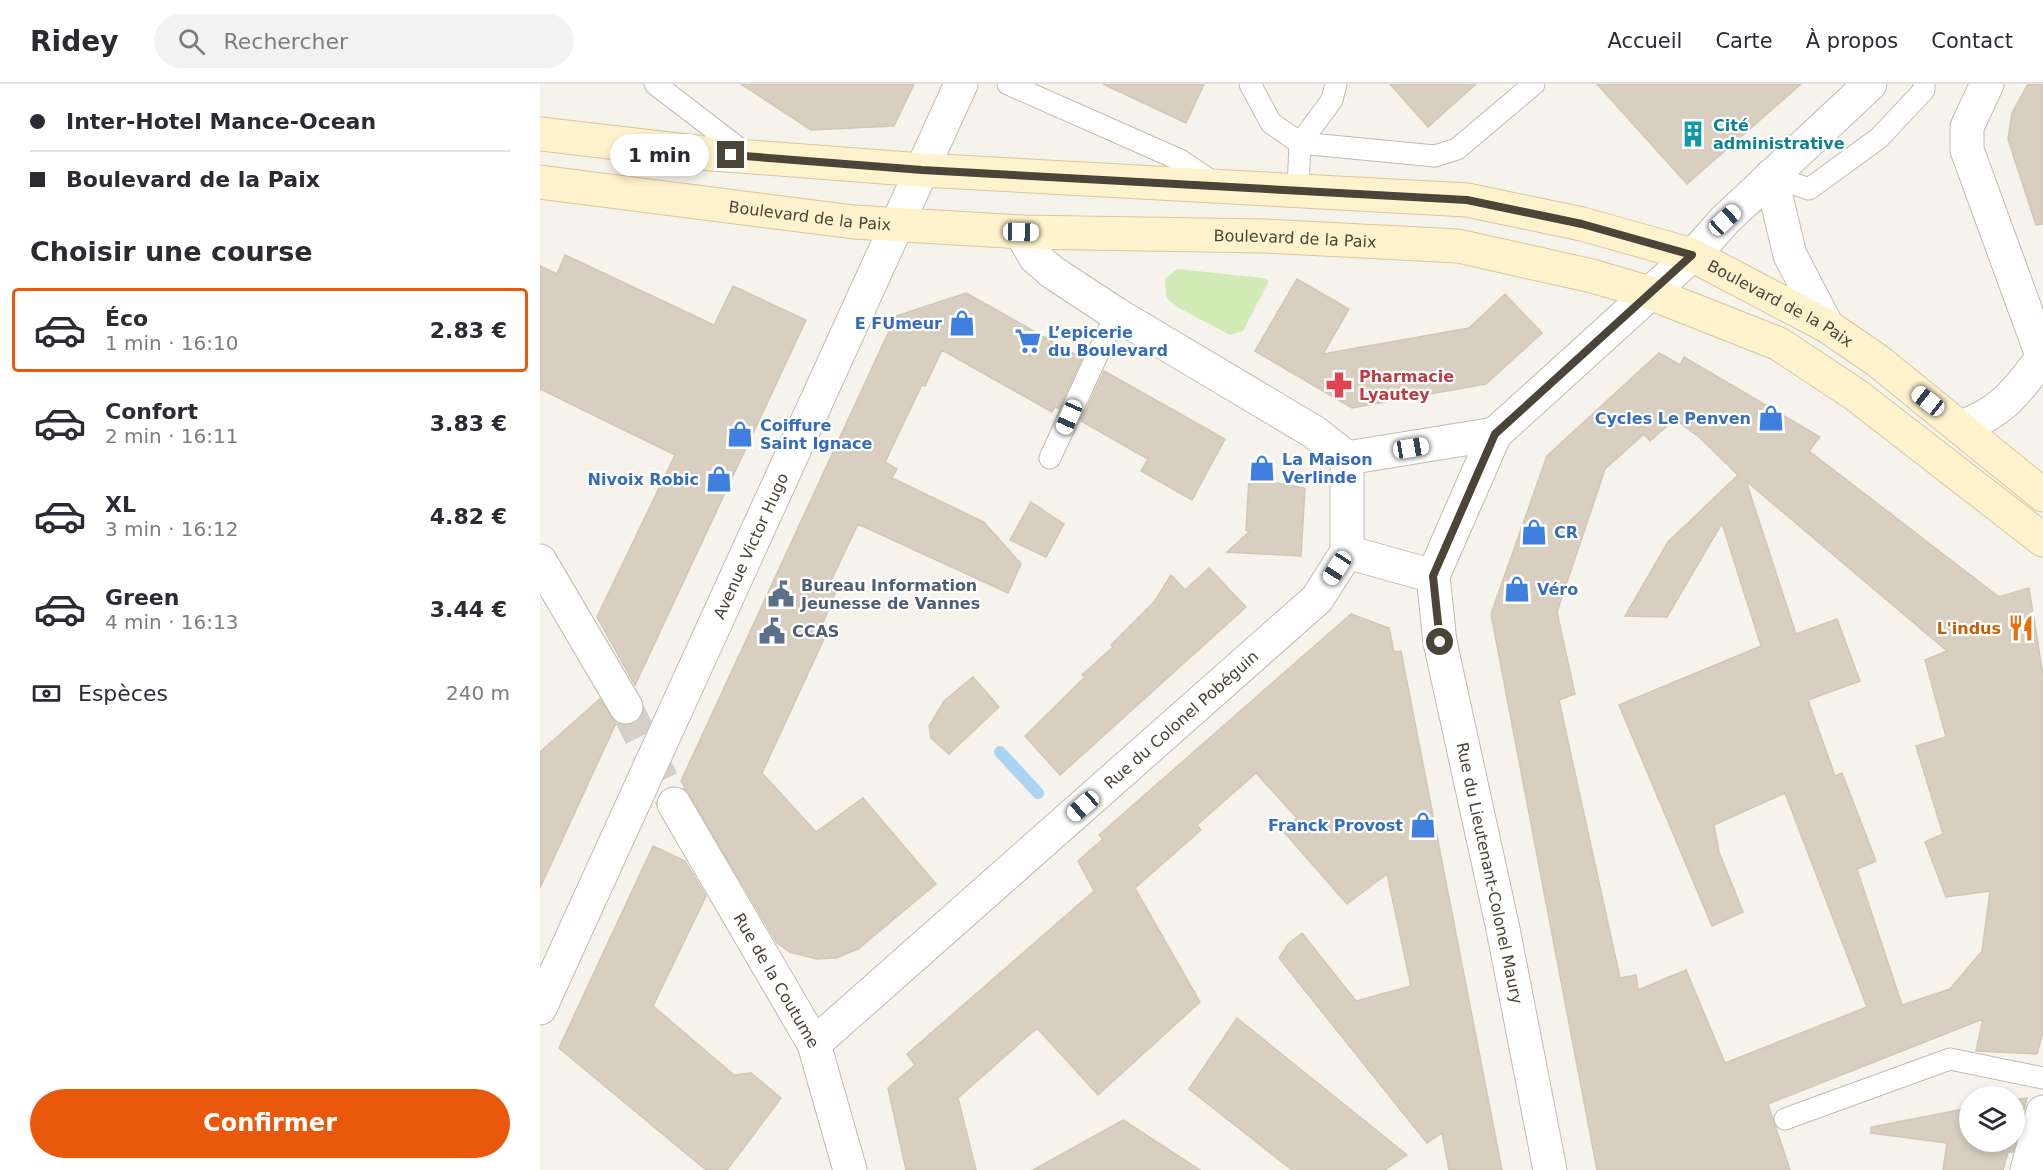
<!DOCTYPE html>
<html lang="fr">
<head>
<meta charset="utf-8">
<style>
	body { margin:0; font-family:"DejaVu Sans",sans-serif; background:#f2f2f3; color:#2b2b33; height:100vh; display:flex; flex-direction:column; font-size:22px; white-space:nowrap }
	* { box-sizing:border-box; margin:0 }
	p { font-size:20px; color:#7c7c81 }
	.icon { flex:none; width:33px; height:33px; fill:none; stroke:currentColor; stroke-width:2; stroke-linecap:round; stroke-linejoin:round }
	.map { position:relative; flex:1; overflow:hidden }
	.side { display:flex; flex-direction:column; background:#fff; width:540px }
	.side>* { flex:none }
	.banner { display:grid; align-content:center; height:132px; padding:0 30px; background:#fff }
	.buttons { position:absolute; left:1419px; top:1002px; display:grid; gap:12px }
	.buttons a { display:grid; place-items:center; width:66px; height:66px; border-radius:50%; background:#fff; box-shadow:0 3px 9px #0003; font-size:30px }
	.end { position:absolute; width:27px; height:27px; margin:-14px; border:8px solid #4b4439; background:#fff; box-shadow:0 0 0 3px #fff }
	.from { border-radius:50% }
	.bubble { position:absolute; height:42px; border-radius:21px; background:#fff; box-shadow:0 3px 9px #0003; font-size:20px; font-weight:800; line-height:42px; text-align:center }
	.car { position:absolute; width:18px; height:36px; margin:-18px -9px; border-radius:8px; box-shadow:0 0 4px 2px #0007; background:linear-gradient(#fff 24%,#345 0 40%,#fff 0 76%,#345 0 86%,#fff 0) }
	.banner b { display:flex; align-items:center; gap:21px; height:57px; font-size:22px }
	.banner b+b { border-top:2px solid #e1e1e2 }
	.banner i { width:15px; height:15px; background:#2b2b33 }
	ul { padding:0; list-style:none }
	li { display:flex; align-items:center; gap:18px; height:84px; margin:0 12px 9px; padding:0 18px; border:3px solid transparent; border-radius:6px }
	li div { flex:1 }
	li b { display:block; font-size:22px }
	li em { font-style:normal; font-weight:800 }
	li.current { border-color:#ea580c }
	li>.icon { width:54px; height:54px; stroke-width:1.5 }
	h2 { padding:0 30px; font-size:27px; line-height:72px }
	.pay { display:flex; align-items:center; gap:15px; height:66px; padding:0 30px; font-size:22px }
	.pay p { margin-inline-start:auto }
	.action { display:flex; gap:12px; margin-top:auto; padding:12px 30px }
	.action a { flex:1; height:69px; border-radius:36px; background:#ea580c; color:#fff; font-size:24px; font-weight:800; line-height:69px; text-align:center }
	header { display:flex; align-items:center; gap:36px; box-sizing:border-box; height:84px; padding:0 30px; background:#fff; border-bottom:2px solid #e1e1e2 }
	header strong { font-size:28px }
	nav { display:flex; gap:33px; margin-inline-start:auto; font-size:21px }
	.search { width:420px; height:54px; background:#f2f2f3; display:flex; align-items:center; gap:15px; box-sizing:border-box; padding:0 21px; border-radius:33px; color:#7c7c81; font-size:22px }
	main { display:flex; flex:1; min-height:0 }
	.map>svg:first-child { display:block }
</style>
</head>
<body>
<header>
<strong>Ridey</strong>
<div class="search"><svg class="icon" aria-label="search" viewBox="0 0 24 24"><circle cx="10" cy="10" r="6"/><path d="M15 15l6 6"/></svg>Rechercher</div>
<nav><a>Accueil</a><a>Carte</a><a>À propos</a><a>Contact</a></nav>
</header>
<main>
<section class="side">
<div class="banner">
<b><i class="from"></i>Inter-Hotel Mance-Ocean</b>
<b><i></i>Boulevard de la Paix</b>
</div>
<h2>Choisir une course</h2>
<ul>
<li class="current"><svg class="icon" aria-label="car" viewBox="0 0 24 24"><path d="M5 17H2v-5l4-1 3-4h7l3 4 3 1v5h-3M9 17h6M6 11h13"/><circle cx="7" cy="17" r="2"/><circle cx="17" cy="17" r="2"/></svg><div><b>Éco</b><p>1 min · 16:10</p></div><em>2.83 €</em></li>
<li><svg class="icon" aria-label="car" viewBox="0 0 24 24"><path d="M5 17H2v-5l4-1 3-4h7l3 4 3 1v5h-3M9 17h6M6 11h13"/><circle cx="7" cy="17" r="2"/><circle cx="17" cy="17" r="2"/></svg><div><b>Confort</b><p>2 min · 16:11</p></div><em>3.83 €</em></li>
<li><svg class="icon" aria-label="car" viewBox="0 0 24 24"><path d="M5 17H2v-5l4-1 3-4h7l3 4 3 1v5h-3M9 17h6M6 11h13"/><circle cx="7" cy="17" r="2"/><circle cx="17" cy="17" r="2"/></svg><div><b>XL</b><p>3 min · 16:12</p></div><em>4.82 €</em></li>
<li><svg class="icon" aria-label="car" viewBox="0 0 24 24"><path d="M5 17H2v-5l4-1 3-4h7l3 4 3 1v5h-3M9 17h6M6 11h13"/><circle cx="7" cy="17" r="2"/><circle cx="17" cy="17" r="2"/></svg><div><b>Green</b><p>4 min · 16:13</p></div><em>3.44 €</em></li>
</ul>
<div class="pay"><svg class="icon" aria-label="cash" viewBox="0 0 24 24"><path d="M3 7h18v10H3z"/><circle cx="12" cy="12" r="2"/></svg>Espèces<p>240 m</p></div>
<div class="action"><a>Confirmer</a></div>
</section>
<div class="map">
<svg width="1503" height="1086" viewBox="0 0 1503 1086">
	<rect width="100%" height="100%" fill="#f6f3ec"/>
	<path fill="#d2eab5" d="M637 185 723 194 729 197 703 247 690 251 639 224 626 214 625 195Z"/>
	<g fill="none" stroke-linecap="round" stroke-linejoin="round">
		<path stroke="#a9d4f2" stroke-width="12" d="M460 668 498 709"/>
	</g>
	<path fill="#d8cfc1" stroke="#d3c7b4" stroke-width="1.5" fill-rule="evenodd" d="M201 0H374L354 42 271 46Z
		M563 0H664L646 39Z
		M850 0H936L888 43Z
		M1057 0H1261L1147 100Z
		M1488 0H1503V140L1496 141 1468 55 1472 29Z
		M25 171 174 241 193 202 266 236 95 601 57 533 135 371 0 305V182L17 190Z
		M757 195 809 225 783 270 929 244 965 210 1002 249 946 300 812 324 715 267Z
		M426 209 542 274 519 325 515 323 512 328 402 266 385 302 382 301 345 378 357 385 352 394 444 438 481 480 468 509 318 440 290 499 298 503 282 541 289 544 222 689 276 748 323 714 396 800 318 865 296 874 276 875 250 868 237 859 141 697 356 232Z
		M1119 269 1140 281 1144 273 1280 353 1269 367 1459 513 1489 504 1503 591V948L1497 970 1436 967 1443 935 1228 1020 1250 1086H1057L951 530 1007 372ZM1135 335 1160 354 1198 391 1128 458 1085 532 1127 533 1182 439 1221 562 1079 621 1172 842 1203 828 1179 768 1174 741 1245 709 1327 923 1185 979 1146 886 1098 906 1096 891 1080 894 1019 616 1035 610 1017 528 1065 385 1104 350 1110 357ZM1206 397 1407 567 1385 576 1406 653 1376 662 1403 750 1385 758 1406 813 1450 807 1442 867 1410 905 1362 921 1317 785 1336 777 1302 689 1295 692 1268 616 1320 597 1297 535 1256 550Z
		M564 287 685 355 652 416 601 387 608 375 541 337Z
		M709 394 765 404 761 472 687 468 709 448 706 446Z
		M491 418 524 440 506 473 470 456Z
		M669 484 706 523 520 691 485 652 545 593 542 591 573 563 571 561 615 517 631 491 645 506Z
		M811 530 849 544 854 568 861 567 962 1086H909L902 1049 887 1059 739 874 748 860 762 849 816 917 871 902 847 790 807 820 743 747 757 734 716 689 657 741 661 746 595 804 660 918 558 1011 497 944 418 1014 436 1086H366L348 1004 375 981 367 970 554 807 538 777 563 755 559 751Z
		M433 593 459 623 409 670 391 654 389 642 404 617Z
		M60 615 76 639 0 804V668Z
		M113 762 145 777 166 812 113 922 194 991 211 989 241 1014 187 1086H166L19 964Z
		M697 934 867 1071 845 1086H752L649 1005Z
		M1487 1014 1473 1068H1468L1463 1086H1403L1407 1059 1331 1049V1043L1430 1024V1058H1474V1016Z
		M583 1036 660 1086H493Z"/>
	<g fill="none" stroke-linecap="round" stroke-linejoin="round">
		<path stroke="#d4d0c8" stroke-width="33" stroke-dasharray="33 16" stroke-linecap="butt" d="M86 623 134 720"/>
		<g stroke="#c2bbae" stroke-width="23">
			<path id="service" d="M115 0 209 72
				M468 0 640 76 677 101
				M710 0 731 39 760 59 895 72 917 65 994 0
				M1231 92 1269 105 1339 54 1384 6V0
				M758 106 760 59 792 16 796 0
				M510 374 576 230
				M1245 1035 1410 975 1503 994"/>
		</g>
		<g stroke="#c2bbae" stroke-width="35">
			<g id="minor">
				<path d="M1447 0 1427 43V66L1503 274"/>
				<path d="M1231 92 1250 171 1287 242"/>
				<path d="M481 148 495 173 512 188 576 230 774 348 807 374"/>
				<path d="M1421 343C1463 328 1477 307 1503 273"/>
				<path d="M807 374 955 350"/>
				<path d="M807 374V468"/>
				<path d="M807 468 893 492"/>
				<path d="M0 477 86 623"/>
				<path id="s1" d="M134 720 274 960 310 1086"/>
				<path id="s2" d="M274 960 777 515 807 468"/>
				<path d="M1010 1086 963 845 900 558 893 492 955 350 1161 163 1185 136 1330 0"/>
				<path d="M1487 1086 1503 1028"/>
			</g>
		</g>
		<g stroke="#c2bbae" stroke-width="35">
			<g id="tertiary">
				<path id="s3" d="M0 924 421 0"/>
			</g>
		</g>
		<g stroke="#d6c79b" stroke-width="35">
			<g id="secondary">
				<path id="s4" d="M0 50 172 70 382 86 927 116 1042 140 1152 171 1287 242 1338 277 1503 411"/>
				<path id="s5" d="M0 98 314 138 481 148 725 152 918 162 1052 192 1110 209 1239 260 1316 311 1503 456"/>
			</g>
		</g>
		<use href="#service" stroke="#fff" stroke-width="21"/>
		<use href="#minor" stroke="#fff" stroke-width="33"/>
		<use href="#tertiary" stroke="#fff" stroke-width="33"/>
		<use href="#secondary" stroke="#fff3cd" stroke-width="33"/>
	</g>
	<g fill="none" stroke-linecap="round" stroke-linejoin="round">
		<path stroke="#4b4439" stroke-width="8" d="M191 71 382 86 927 116 1042 140 1152 171 955 350 893 492 900 558"/>
	</g>
	<defs>
		<g id="building-bare" transform="scale(2.07)"><path d="M-4-6H4V6H1V3H-1V6H-4ZM-2.5-4.3h1.7v1.8h-1.7ZM.8-4.3h1.7v1.8H.8ZM-2.5-1h1.7V.8h-1.7ZM.8-1h1.7V.8H.8Z" fill="#0f9aa8" stroke="#fff" stroke-width="2.5" paint-order="stroke"/></g>
		<g id="shop-bare" transform="scale(2.07)"><path d="M-5-2.5h2.3a2.7 3.5 0 0 1 5.4 0H5L5.5 6h-11ZM-1.5-2.5h3a1.5 2.3 0 0 0-3 0Z" fill="#3f7fe0" stroke="#fff" stroke-width="2.5" paint-order="stroke"/></g>
		<g id="supermarket-bare" transform="scale(2.07)"><path d="M-6-5.5h2.5l.6 2H6L4.5 2H-2.5L-4.4-4H-6ZM-1.5 3.2a1.3 1.3 0 1 0 .1 0ZM3 3.2a1.3 1.3 0 1 0 .1 0Z" fill="#3f7fe0" stroke="#fff" stroke-width="2.5" paint-order="stroke"/></g>
		<g id="pharmacy-bare" transform="scale(2.07)"><path d="M-2-6h4v4h4v4h-4v4h-4v-4h-4v-4h4Z" fill="#e0444e" stroke="#fff" stroke-width="2.5" paint-order="stroke"/></g>
		<g id="civic-bare" transform="scale(2.07)"><path d="M-.6-6.5H3V-4.5H.6V-3L4-1V1h2V6H-6V1h2V-1L-.6-3ZM-1.2 2.5V6h2.4V2.5Z" fill="#5c6f8a" stroke="#fff" stroke-width="2.5" paint-order="stroke"/></g>
		<g id="restaurant-bare" transform="scale(2.07)"><path d="M-5-6h1v4h1v-4h1v4h1v-4h1v5L-1.5 .5V6h-2V.5L-5-1ZM5-6V6H3V1.5H1.5Q1.5-4 5-6Z" fill="#e8710a" stroke="#fff" stroke-width="2.5" paint-order="stroke"/></g>
	</defs>
	<g fill-rule="evenodd">
		<use href="#building-bare" x="1153" y="50"/>
		<use href="#shop-bare" x="422" y="239"/>
		<use href="#supermarket-bare" x="488" y="257"/>
		<use href="#pharmacy-bare" x="799" y="301"/>
		<use href="#shop-bare" x="1231" y="334"/>
		<use href="#shop-bare" x="200" y="350"/>
		<use href="#shop-bare" x="722" y="384"/>
		<use href="#shop-bare" x="179" y="395"/>
		<use href="#shop-bare" x="994" y="448"/>
		<use href="#shop-bare" x="977" y="505"/>
		<use href="#civic-bare" x="241" y="510"/>
		<use href="#restaurant-bare" x="1481" y="544"/>
		<use href="#civic-bare" x="232" y="547"/>
		<use href="#shop-bare" x="883" y="741"/>
	</g>
	<g text-anchor="middle" stroke-width="4.5" stroke-linejoin="round" paint-order="stroke">
		<g font-size="16" font-weight="bold" fill="#0d838f" stroke="#fff" text-anchor="start">
			<text x="1173" y="47">Cité<tspan x="1173" dy="18">administrative</tspan></text>
		</g>
		<g font-size="16" fill="#4b4439" stroke="#fff">
			<text dy="6" stroke="none"><textPath href="#s5" startOffset="272">Boulevard de la Paix</textPath></text>
			<text dy="6" stroke="none"><textPath href="#s5" startOffset="758">Boulevard de la Paix</textPath></text>
			<text dy="6" stroke="none"><textPath href="#s4" startOffset="1262">Boulevard de la Paix</textPath></text>
			<text dy="6" stroke="none"><textPath href="#s3" startOffset="508">Avenue Victor Hugo</textPath></text>
			<text dy="6" stroke="none"><textPath href="#s2" startOffset="490">Rue du Colonel Pobéguin</textPath></text>
			<text transform="translate(950 789) rotate(78)" y="6">Rue du Lieutenant-Colonel Maury</text>
			<text dy="6" stroke="none"><textPath href="#s1" startOffset="204">Rue de la Coutume</textPath></text>
		</g>
		<g font-size="16" font-weight="bold" fill="#366cbe" stroke="#fff" text-anchor="start">
			<text x="402" y="245" text-anchor="end">E FUmeur</text>
			<text x="508" y="254">L’epicerie<tspan x="508" dy="18">du Boulevard</tspan></text>
			<text x="1211" y="340" text-anchor="end">Cycles Le Penven</text>
			<text x="220" y="347">Coiffure<tspan x="220" dy="18">Saint Ignace</tspan></text>
			<text x="742" y="381">La Maison<tspan x="742" dy="18">Verlinde</tspan></text>
			<text x="159" y="401" text-anchor="end">Nivoix Robic</text>
			<text x="1014" y="454">CR</text>
			<text x="997" y="511">Véro</text>
			<text x="863" y="747" text-anchor="end">Franck Provost</text>
		</g>
		<g font-size="16" font-weight="bold" fill="#be3a42" stroke="#fff" text-anchor="start">
			<text x="819" y="298">Pharmacie<tspan x="819" dy="18">Lyautey</tspan></text>
		</g>
		<g font-size="16" font-weight="bold" fill="#4e5e75" stroke="#fff" text-anchor="start">
			<text x="261" y="507">Bureau Information<tspan x="261" dy="18">Jeunesse de Vannes</tspan></text>
			<text x="252" y="553">CCAS</text>
		</g>
		<g font-size="16" font-weight="bold" fill="#c56008" stroke="#fff" text-anchor="end">
			<text x="1461" y="550">L'indus</text>
		</g>
	</g>
</svg>
<div class="buttons">
<a><svg class="icon" aria-label="layers" viewBox="0 0 24 24"><path d="M12 4l9 5-9 5-9-5zM3 14l9 5 9-5"/></svg></a>
</div>
<i class="end from" style="left:900px;top:558px"></i>
<i class="end" style="left:191px;top:71px"></i>
<div class="bubble" style="left:70px;top:50px;width:99px">1 min</div>
<i class="car" style="left:1185px;top:136px;rotate:47deg"></i>
<i class="car" style="left:481px;top:148px;rotate:91deg"></i>
<i class="car" style="left:1388px;top:317px;rotate:308deg"></i>
<i class="car" style="left:529px;top:333px;rotate:204deg"></i>
<i class="car" style="left:871px;top:364px;rotate:81deg"></i>
<i class="car" style="left:797px;top:484px;rotate:213deg"></i>
<i class="car" style="left:543px;top:722px;rotate:229deg"></i>
</div>
</main>
</body>
</html>
